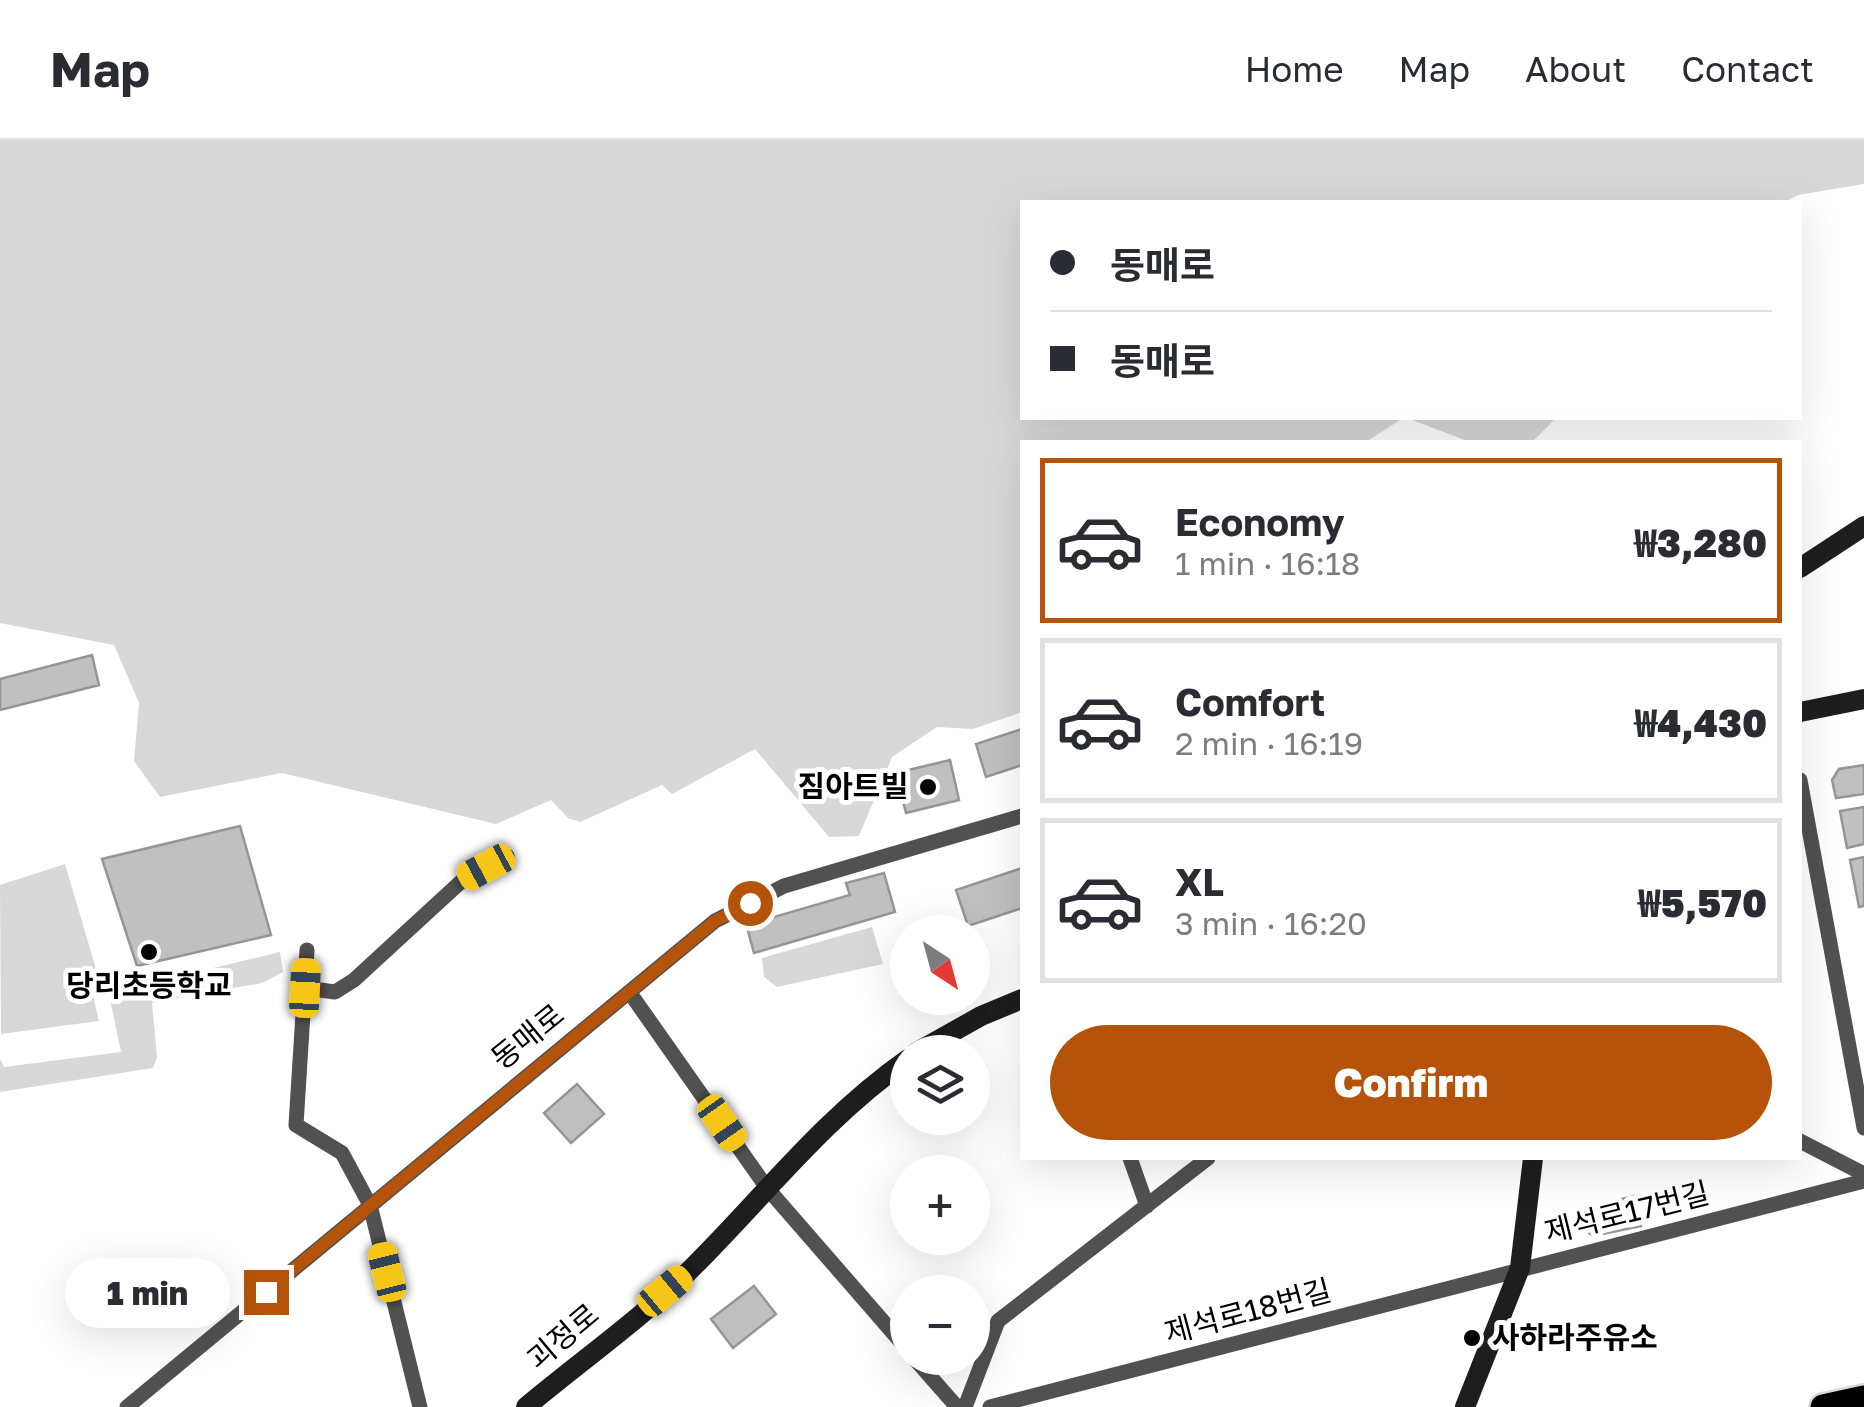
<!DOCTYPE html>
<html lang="en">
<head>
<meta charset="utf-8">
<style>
	body { margin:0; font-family:"Golos Text","Noto Sans KR",sans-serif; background:#f7f7f7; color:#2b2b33; height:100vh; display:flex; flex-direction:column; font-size:38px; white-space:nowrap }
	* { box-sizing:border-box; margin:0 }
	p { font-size:32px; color:#7c7c81 }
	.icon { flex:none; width:55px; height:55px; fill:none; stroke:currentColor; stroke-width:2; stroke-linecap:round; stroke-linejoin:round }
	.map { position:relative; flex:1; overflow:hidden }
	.panel { position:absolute; left:1020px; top:300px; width:782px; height:720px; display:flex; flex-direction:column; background:#fff; border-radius:0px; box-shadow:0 10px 40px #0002 }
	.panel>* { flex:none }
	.banner { position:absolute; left:1020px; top:60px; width:782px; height:220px; border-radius:0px; box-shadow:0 10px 40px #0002; display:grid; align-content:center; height:220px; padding:0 30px; background:#fff }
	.needle { width:65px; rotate:144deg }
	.fabs { position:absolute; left:890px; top:775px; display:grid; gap:20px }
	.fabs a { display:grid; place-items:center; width:100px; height:100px; border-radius:50%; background:#fff; box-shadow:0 10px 40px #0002; font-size:50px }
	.end { position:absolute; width:45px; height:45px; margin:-22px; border:12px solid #b45309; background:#fff; box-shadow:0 0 0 5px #fff }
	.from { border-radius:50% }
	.bubble { position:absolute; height:70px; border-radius:35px; background:#fff; box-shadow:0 10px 40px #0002; font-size:32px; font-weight:800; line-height:70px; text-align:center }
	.car { position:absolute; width:30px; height:60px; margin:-30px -15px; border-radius:12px; box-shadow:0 0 8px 2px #0007; background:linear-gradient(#f5c518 24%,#345 0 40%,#f5c518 0 76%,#345 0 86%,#f5c518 0) }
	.banner b { display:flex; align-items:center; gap:35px; height:95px; font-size:38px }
	.banner b+b { border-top:2px solid #e1e1e2 }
	.banner i { width:25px; height:25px; background:#2b2b33 }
	ul { padding:18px 0 0; list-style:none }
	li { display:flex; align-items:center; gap:30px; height:165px; margin:0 20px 15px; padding:0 10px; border:5px solid #e1e1e2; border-radius:0px }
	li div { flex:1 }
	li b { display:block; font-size:38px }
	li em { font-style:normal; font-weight:800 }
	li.selected { border-color:#b45309 }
	li>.icon { width:90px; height:90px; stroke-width:1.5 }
	.cta { display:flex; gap:20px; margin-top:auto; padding:20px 30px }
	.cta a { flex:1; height:115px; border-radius:60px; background:#b45309; color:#fff; font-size:40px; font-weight:800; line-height:115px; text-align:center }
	header { display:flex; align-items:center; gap:60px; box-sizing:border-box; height:140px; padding:0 50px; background:#fff; border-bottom:2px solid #e1e1e2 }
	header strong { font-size:48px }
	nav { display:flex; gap:55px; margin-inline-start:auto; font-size:35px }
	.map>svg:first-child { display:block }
</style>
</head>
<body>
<header>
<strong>Map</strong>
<nav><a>Home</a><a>Map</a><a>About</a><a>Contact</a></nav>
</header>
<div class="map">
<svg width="1864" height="1267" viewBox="0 0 1864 1267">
	<rect width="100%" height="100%" fill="#fff"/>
	<path fill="#d8d8d8" d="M0 0H1864V44L1798 55 1785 62H1022V278H1403L1366 302H1022V572L973 589 937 587 892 617 859 696 829 697 755 609 672 654 662 645 580 682 568 678 551 660 496 684 282 633 160 657 134 621 139 563 114 505 0 483Z
		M1407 278H1556L1532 302H1470Z
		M65 724 99 839 91 846 99 881 1 894 0 745Z
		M872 787 883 824 777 847 764 837 762 818Z
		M280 812 283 832 262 843 152 863 157 917 153 928 0 952V919L4 927 121 912 110 859 130 848Z"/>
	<path fill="#c0c0c0" stroke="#959595" stroke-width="2.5" d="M92 515 99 545 0 570V539Z
		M1022 589V625L986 637 976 604Z
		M950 620 959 660 906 673 896 633Z
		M1864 625V654L1836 658 1832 640 1839 629Z
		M1864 667V704L1847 708 1840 671Z
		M240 686 271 795 137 826 102 719Z
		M1864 717V766L1859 767 1850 720Z
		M1022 728V768L968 786 956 750Z
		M884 733 895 772 754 813 748 791 757 782 850 755 846 743Z
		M577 944 604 974 571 1003 544 973Z
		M1634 1056 1641 1086 1593 1096 1583 1088 1582 1074 1598 1069 1597 1065Z
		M754 1146 776 1174 733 1208 711 1179Z"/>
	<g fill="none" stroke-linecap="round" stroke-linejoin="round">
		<g stroke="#dbdbdb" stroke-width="30">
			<path id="primary" d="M1823 1267 1864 1258"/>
		</g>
		<path stroke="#515151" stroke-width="15" d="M1800 640 1864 988
			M307 810 296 985 342 1013 370 1065 420 1267
			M305 848 335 852 354 840 465 738 507 716
			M630 853 767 1048 908 1210
			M1800 1001 1864 1034
			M1130 1018 1147 1066
			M914 1218 957 1267
			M127 1267 715 781 784 746 1022 676
			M965 1267 998 1181 1208 1018
			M990 1267 1864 1041"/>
		<path stroke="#1e1e1e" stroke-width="20" d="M1800 428 1864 386
			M1800 572 1864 559
			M917 912 981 876 1022 859
			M526 1267C582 1220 644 1177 695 1125 765 1055 825 977 908 919
			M1465 1267 1520 1128 1533 1018"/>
		<use href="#primary" stroke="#000" stroke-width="25"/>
	</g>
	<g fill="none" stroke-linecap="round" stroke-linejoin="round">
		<path stroke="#b45309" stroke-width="12" d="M266 1152 715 781 750 763"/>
	</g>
	<g fill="#000" stroke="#fff" stroke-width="4">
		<circle cx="928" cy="647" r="10"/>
		<circle cx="149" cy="812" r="10"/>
		<circle cx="1472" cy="1198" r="10"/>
	</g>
	<g text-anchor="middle" stroke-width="10" stroke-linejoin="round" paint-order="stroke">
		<g font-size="30" font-weight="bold" fill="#000" stroke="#fff" text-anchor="end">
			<text x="908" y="657">짐아트빌</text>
			<text x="149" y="856" text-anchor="middle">당리초등학교</text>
			<text x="1492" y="1208" text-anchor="start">사하라주유소</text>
		</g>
		<g font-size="30" fill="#000" stroke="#fff">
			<text transform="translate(528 897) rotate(-39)" y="10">동매로</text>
			<text transform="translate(1627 1073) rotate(-14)" y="10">제석로17번길</text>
			<text transform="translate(1248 1172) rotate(-15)" y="10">제석로18번길</text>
			<text transform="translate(563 1197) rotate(-40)" y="10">괴정로</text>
		</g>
	</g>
</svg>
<div class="fabs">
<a><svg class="needle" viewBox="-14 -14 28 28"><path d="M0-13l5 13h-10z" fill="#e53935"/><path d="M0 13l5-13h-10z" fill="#7c7c81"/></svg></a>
<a><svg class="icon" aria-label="layers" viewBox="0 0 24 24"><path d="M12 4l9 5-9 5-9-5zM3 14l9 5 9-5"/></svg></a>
<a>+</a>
<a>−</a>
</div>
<i class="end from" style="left:750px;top:763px"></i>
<i class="end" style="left:266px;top:1152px"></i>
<div class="bubble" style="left:65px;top:1118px;width:165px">1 min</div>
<i class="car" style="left:486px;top:727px;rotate:242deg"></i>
<i class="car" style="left:305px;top:848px;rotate:3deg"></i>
<i class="car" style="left:722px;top:983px;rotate:145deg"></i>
<i class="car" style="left:387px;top:1132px;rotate:346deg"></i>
<i class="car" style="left:665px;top:1151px;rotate:50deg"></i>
<div class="banner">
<b><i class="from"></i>동매로</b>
<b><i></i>동매로</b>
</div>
<section class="panel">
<ul>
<li class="selected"><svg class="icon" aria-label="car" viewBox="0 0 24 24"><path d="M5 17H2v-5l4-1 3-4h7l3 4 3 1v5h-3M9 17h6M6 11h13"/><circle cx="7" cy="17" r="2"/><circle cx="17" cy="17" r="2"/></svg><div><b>Economy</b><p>1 min · 16:18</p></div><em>₩3,280</em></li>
<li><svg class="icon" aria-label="car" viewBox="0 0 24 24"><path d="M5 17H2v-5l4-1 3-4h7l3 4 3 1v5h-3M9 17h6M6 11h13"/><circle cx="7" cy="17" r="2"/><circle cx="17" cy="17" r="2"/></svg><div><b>Comfort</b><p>2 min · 16:19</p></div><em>₩4,430</em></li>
<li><svg class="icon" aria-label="car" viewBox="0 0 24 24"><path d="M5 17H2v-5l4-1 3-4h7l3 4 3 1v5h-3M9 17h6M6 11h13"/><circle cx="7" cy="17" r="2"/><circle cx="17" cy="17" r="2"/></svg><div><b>XL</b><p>3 min · 16:20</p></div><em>₩5,570</em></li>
</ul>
<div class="cta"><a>Confirm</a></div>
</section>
</div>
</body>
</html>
